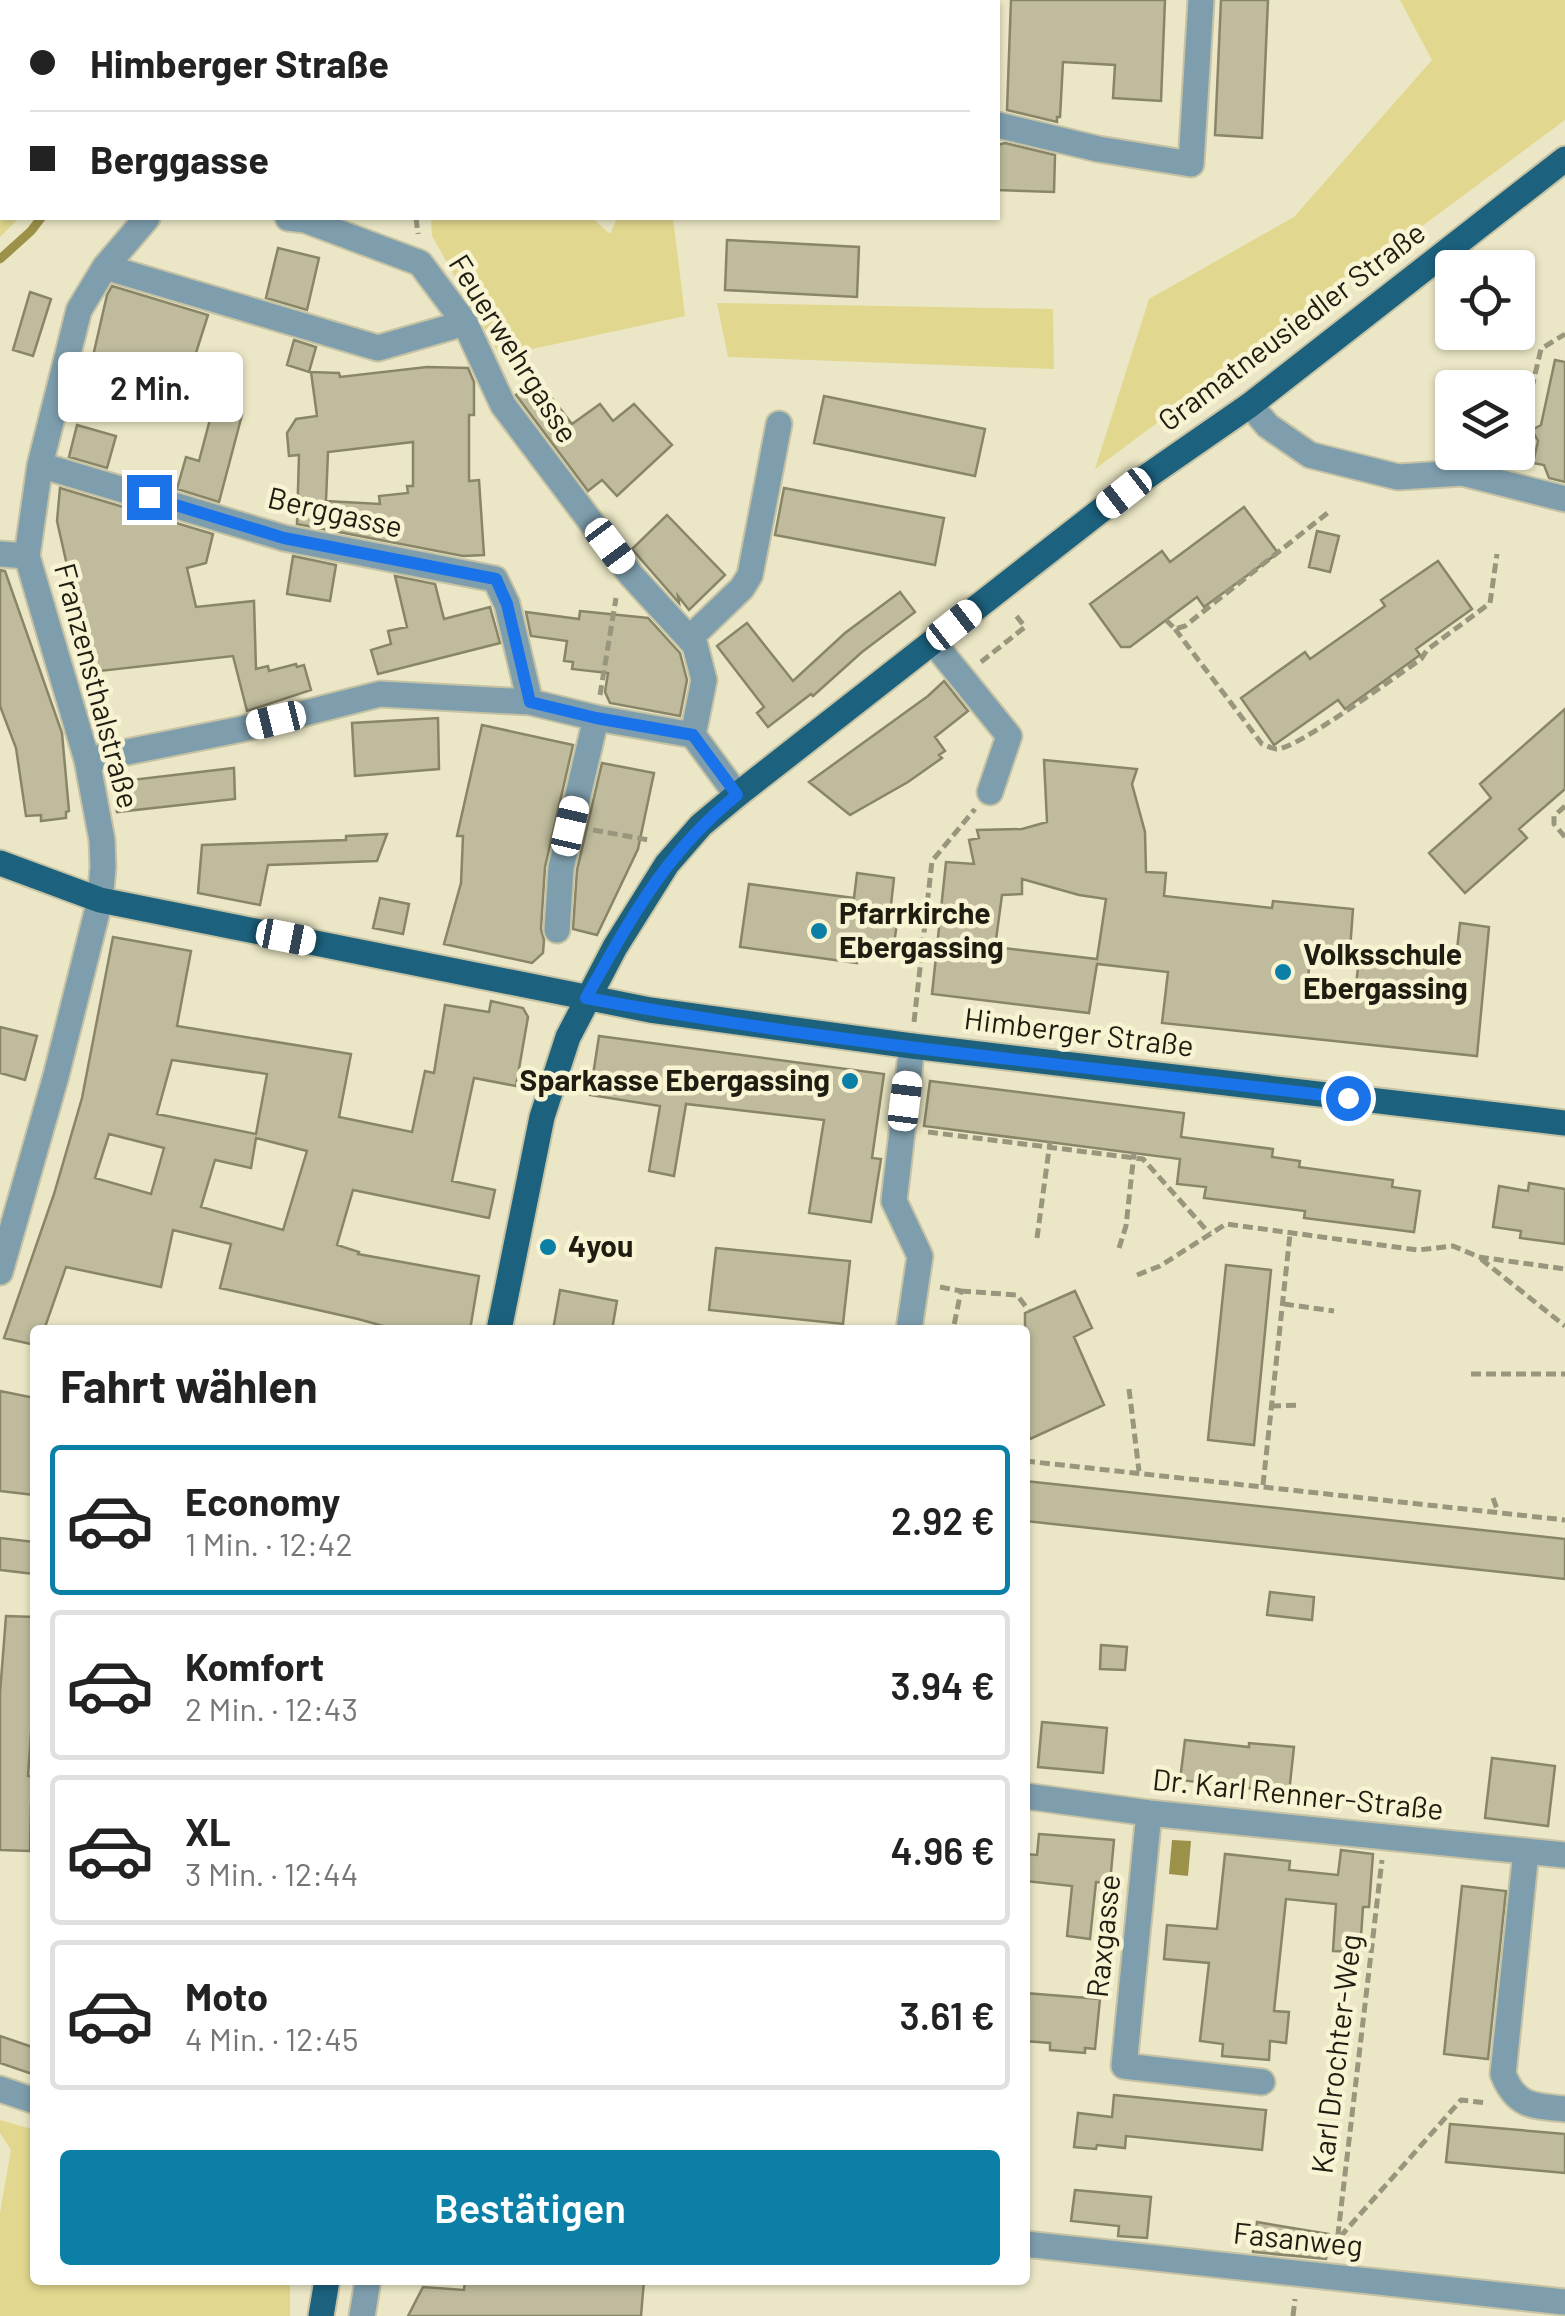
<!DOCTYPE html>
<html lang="de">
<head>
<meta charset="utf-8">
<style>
	body { margin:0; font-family:Barlow,sans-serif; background:#f2f2f2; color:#222; height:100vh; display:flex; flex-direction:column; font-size:38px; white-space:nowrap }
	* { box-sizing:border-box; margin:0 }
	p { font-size:32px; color:#767676 }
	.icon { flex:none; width:55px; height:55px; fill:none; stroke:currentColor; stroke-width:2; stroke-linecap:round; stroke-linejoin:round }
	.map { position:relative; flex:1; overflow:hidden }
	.side { position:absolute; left:30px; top:1325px; width:1000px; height:960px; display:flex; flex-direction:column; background:#fff; border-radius:10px; box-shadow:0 2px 8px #0004 }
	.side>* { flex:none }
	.top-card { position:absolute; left:0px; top:0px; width:1000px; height:220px; box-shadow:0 2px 8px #0004; display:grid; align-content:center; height:220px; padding:0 30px; background:#fff }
	.buttons { position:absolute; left:1435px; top:250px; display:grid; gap:20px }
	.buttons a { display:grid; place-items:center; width:100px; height:100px; border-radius:10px; background:#fff; box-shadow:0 2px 8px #0004; font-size:50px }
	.end { position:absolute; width:45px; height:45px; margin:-22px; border:12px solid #1a73e8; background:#fff; box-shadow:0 0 0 5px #fff }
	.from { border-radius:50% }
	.bubble { position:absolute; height:70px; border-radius:10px; background:#fff; box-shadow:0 2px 8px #0004; font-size:32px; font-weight:600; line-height:70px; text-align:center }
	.car { position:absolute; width:30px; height:60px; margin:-30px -15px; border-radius:12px; box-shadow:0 0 8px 2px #0007; background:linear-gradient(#fff 24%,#345 0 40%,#fff 0 76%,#345 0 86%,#fff 0) }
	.top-card b { display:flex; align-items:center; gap:35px; height:95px; font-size:38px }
	.top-card b+b { border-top:2px solid #e0e0e0 }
	.top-card i { width:25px; height:25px; background:#222 }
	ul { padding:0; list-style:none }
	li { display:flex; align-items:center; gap:30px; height:150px; margin:0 20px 15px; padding:0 10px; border:5px solid #e0e0e0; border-radius:10px }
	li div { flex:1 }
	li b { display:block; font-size:38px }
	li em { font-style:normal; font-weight:600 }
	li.current { border-color:#0b7fa6 }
	li>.icon { width:90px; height:90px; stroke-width:1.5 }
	h2 { padding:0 30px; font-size:45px; line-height:120px }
	.primary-button { display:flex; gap:20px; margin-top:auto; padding:20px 30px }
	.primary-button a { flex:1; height:115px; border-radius:10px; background:#0b7fa6; color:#fff; font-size:40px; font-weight:600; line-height:115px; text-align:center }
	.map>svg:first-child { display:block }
</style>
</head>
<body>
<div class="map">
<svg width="1565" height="2316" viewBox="0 0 1565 2316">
	<rect width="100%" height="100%" fill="#ebe7c6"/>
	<path fill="#e1d78e" d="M0 0H149L2 2V218H19L0 237Z
		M1400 0H1565V120L1095 469 1149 299 1294 217 1432 60Z
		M431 218H592L610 234 617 218H673L685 316 500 356 432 236Z
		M717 303 1053 309 1054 369 728 357Z
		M0 2120 35 2130V2280H290V2316H0V2213L11 2150 0 2133Z"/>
	<path fill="#9b9148" d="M1172 1840 1191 1841 1188 1876 1169 1874Z"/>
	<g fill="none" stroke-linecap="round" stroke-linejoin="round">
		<path stroke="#9b9148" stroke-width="9" d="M164 2 165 0
			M209 2 212 0
			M0 259 31 231 41 218"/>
	</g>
	<path fill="#bfbb9c" stroke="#898567" stroke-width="2.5" fill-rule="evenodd" d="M1011 0H1165L1161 101 1113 98 1115 65 1063 62 1060 117H1057V122L1007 110Z
		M1221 0H1268L1262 138 1215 135Z
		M1005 143 1055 155 1054 192 998 190V145Z
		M727 240 859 247 857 297 725 290Z
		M278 248 319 258 307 310 266 298Z
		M112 286 208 315 188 378 132 363 126 387 88 378 107 295Z
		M30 292 51 299 33 356 13 350Z
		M294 340 316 347 309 372 287 365Z
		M1555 360 1565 362V482L1549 478 1544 465 1533 463 1538 441 1532 430 1541 425Z
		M427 367 468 368 474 382V415H469V481L479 480 484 555 463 556 297 524 299 455 289 456 287 433 296 419 317 416 311 372 339 373 340 377ZM413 442V486H407L408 493 379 496 380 504 326 501 328 452Z
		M537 379 572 424 600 404 613 421 634 404 672 445 617 496 602 480 588 491 516 395Z
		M824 396 985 429 975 476 814 443Z
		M213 408 242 415 219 502 177 489 186 457 199 461Z
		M77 425 116 436 107 468 69 457Z
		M60 488 213 534 206 563 187 568 196 607 254 601 256 669 268 666 269 671 296 664 297 667 304 665 311 690 247 711 233 656 91 672 57 521Z
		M784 488 944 518 935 565 775 535Z
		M1244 507 1278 553 1204 607 1197 597 1130 647H1121L1090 604 1162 551 1170 562Z
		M667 515 725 575 689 610 678 596 679 603 632 549Z
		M1317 531 1339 536 1330 572 1309 567Z
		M293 556 336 565 330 601 287 594Z
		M1438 561 1472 609 1416 649 1420 655 1345 709 1338 700 1274 745 1241 698 1305 652 1310 659 1385 606 1381 600Z
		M0 570 5 571 62 733 69 811 66 812V818L41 821V815L26 816 16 748 0 706Z
		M395 576 435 584 444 619 490 607 500 643 378 674 371 650 391 644 388 631 407 627Z
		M900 592 915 612 862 652 813 696 811 694 768 727 757 713 764 707 717 646 747 623 793 681 845 633Z
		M580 611 648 618 680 653 687 680 680 716 610 703 605 692 608 673 572 669 573 662 564 661 567 641 531 636 526 612 579 619Z
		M944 681 968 711 935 737 945 751 939 755 942 758 908 782 850 815 809 782 928 696Z
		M1565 709V789L1519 829 1527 838 1465 893 1429 853 1491 798 1480 784Z
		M438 718 439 769 355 776 352 723Z
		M482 725 573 745 545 867 541 929 544 940 543 953 532 963 444 944 461 883 463 836H457Z
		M1044 760 1137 769 1132 784 1145 832 1146 872 1166 873 1164 896 1272 908 1273 901 1353 909 1350 950 1311 947 1307 990 1355 995 1359 958 1455 968 1460 923 1489 927 1477 1056 1162 1023 1168 972 1097 964 1089 1013 932 994 946 862 974 864 969 840 979 838 977 830 1022 829 1047 822ZM1022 879 1079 895 1106 899 1097 959 995 947 1002 895 1022 894Z
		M602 763 654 773 638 849 597 935 573 929 577 870Z
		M234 768 235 799 117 812 114 782Z
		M387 834 377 861 268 865 260 905 198 893 202 845 346 840V836Z
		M857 873 894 878 890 914 898 915 892 959 858 955 857 963 740 947 749 884 854 898Z
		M380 898 409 904 403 934 373 928Z
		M113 937 191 951 177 1026 351 1054 339 1117 412 1132 425 1071 434 1073 445 1005 489 1012 491 1001 523 1008 528 1017 516 1086 474 1078 452 1181 495 1190 489 1218 353 1190 337 1245 359 1252 358 1254 479 1276 470 1330H386L387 1327 358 1319 220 1288 231 1244 173 1230 161 1287 66 1267 44 1330H35V1345L4 1338 54 1194 82 1098ZM172 1060 267 1074 256 1134 157 1114ZM109 1134 164 1148 151 1194 95 1178ZM256 1138 307 1151 283 1230 201 1207 215 1160 251 1168Z
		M0 1027 37 1036 25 1080 0 1073Z
		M599 1036 884 1074 872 1158 881 1159 871 1222 809 1213 824 1120 686 1104 674 1176 649 1171 660 1106 590 1095Z
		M930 1081 1184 1113 1181 1137 1273 1149 1272 1157 1300 1161 1299 1167 1393 1180 1392 1187 1420 1191 1414 1232 1304 1218 1305 1211 1204 1198 1206 1187 1177 1184 1180 1159 924 1126Z
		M1529 1183 1565 1189V1244L1520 1238 1521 1231 1493 1227 1499 1186 1528 1191Z
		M716 1248 850 1261 843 1324 709 1310Z
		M1226 1265 1271 1270 1254 1445 1208 1440Z
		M560 1290 617 1301 612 1330H553Z
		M1075 1291 1092 1328 1074 1337 1104 1405 1030 1439 1025 1427V1313Z
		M0 1391 35 1398V1495L0 1491Z
		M1025 1481 1565 1539V1579L1025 1521Z
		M0 1538 35 1542V1574L0 1570Z
		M1270 1592 1314 1597 1312 1620 1267 1615Z
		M6 1616 35 1617V1720H32L28 1776 35 1777V1805H31L30 1851 0 1850V1693Z
		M1101 1645 1127 1647 1125 1670 1100 1669Z
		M1042 1722 1107 1728 1103 1773 1038 1767Z
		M1185 1740 1249 1747V1743L1294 1747 1289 1793 1180 1780Z
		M1492 1758 1555 1766 1548 1826 1485 1818Z
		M1039 1834 1114 1840 1110 1883 1096 1882 1090 1939 1067 1936 1072 1886 1025 1881V1854L1037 1855Z
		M1341 1850 1373 1854 1369 1907H1363L1360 1952 1333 1951 1336 1904 1286 1899 1274 2011 1289 2012 1286 2043 1270 2041 1269 2060 1222 2056 1223 2044 1200 2041 1209 1963 1164 1959 1167 1925 1217 1929 1225 1854 1290 1861 1289 1870 1338 1875Z
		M1462 1886 1506 1891 1488 2059 1444 2054Z
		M1025 1993 1100 1999 1095 2049 1085 2048V2053L1050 2050V2043L1025 2041Z
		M0 2036 35 2048V2075L0 2063Z
		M1114 2095 1266 2110 1262 2150 1126 2136 1125 2148 1097 2145 1096 2149 1074 2147 1078 2113 1112 2117Z
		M1450 2124 1565 2134V2173L1446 2162Z
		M1075 2190 1151 2197 1147 2238 1118 2236 1119 2226 1071 2221Z
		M1257 2222 1329 2234 1326 2259 1253 2252Z
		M465 2280H644L641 2316H408L423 2287 464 2290Z"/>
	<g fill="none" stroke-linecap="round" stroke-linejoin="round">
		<g stroke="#c6c3a5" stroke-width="29">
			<path id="minor" d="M109 2 110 0
				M320 2 322 0
				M966 2V0
				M998 125 1098 149 1191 164 1201 0
				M288 218 305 220 420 263 465 323 503 405 631 575 695 645 704 680 693 735
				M105 267 378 348 465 323
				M1250 405 1268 426 1310 455 1398 477 1462 473 1565 499
				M40 465 284 538 495 579 507 604 530 702
				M0 554 27 556
				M690 638 742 588 750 575 779 424
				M933 642 1009 736 990 792
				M87 760 242 729 380 694 530 702 596 718 693 735 737 795
				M557 930 561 868 596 718
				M0 1272 56 1076 100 900 103 867 102 840 87 760 27 556 40 465 79 310 105 267 147 218
				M909 1330 920 1256 894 1201 912 1046
				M1025 1796 1149 1813 1565 1855
				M1149 1813 1124 2066 1262 2082
				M1526 1851 1503 2074C1516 2107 1533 2106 1565 2109
				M0 2089 35 2101
				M1025 2244 1565 2302
				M362 2316 368 2280"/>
		</g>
		<g stroke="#c6c3a5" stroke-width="29">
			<path id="major" d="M0 863 100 900 650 1010 912 1046 1565 1123
				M499 1330 542 1117 568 1037 615 947 667 864 701 825 737 795 1123 493 1250 405 1565 159
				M321 2316 327 2280"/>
		</g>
		<path stroke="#99967e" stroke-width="5" stroke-dasharray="10 5" stroke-linecap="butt" d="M399 0 400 2
			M416 218 418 234
			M1518 447 1541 349 1565 334
			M1166 620 1175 629 1185 626 1330 511
			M1175 629 1262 744C1265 745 1274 749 1277 749 1297 749 1399 674 1421 659L1427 650 1490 603 1497 554
			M981 662 1025 627 1014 613
			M600 695 616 598
			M1565 806 1554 816V824L1565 837
			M593 830 649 840
			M914 1022 932 861 975 809
			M928 1132 1143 1159 1210 1234
			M1037 1238 1050 1142
			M1119 1248 1126 1226 1134 1153
			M1481 1259 1565 1326
			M1137 1275 1160 1266 1226 1224 1418 1250 1453 1246 1479 1257 1565 1269
			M940 1287 961 1291 953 1330
			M961 1291 1017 1295 1029 1311
			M1284 1304 1334 1311
			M1471 1374H1565
			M1129 1389 1139 1471
			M1271 1406 1300 1405
			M1025 1435 1028 1434
			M1025 1461 1565 1520
			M1263 1485 1290 1234
			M1493 1498 1498 1512
			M1340 2237 1461 2100 1487 2103
			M1336 2251 1382 1860
			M1293 2316 1295 2299"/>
		<use href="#minor" stroke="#7e9eae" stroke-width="25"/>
		<use href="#major" stroke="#1c617d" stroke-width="25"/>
	</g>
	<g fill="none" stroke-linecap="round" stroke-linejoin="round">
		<path stroke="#1a73e8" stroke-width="12" d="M149 497 284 538 496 579 507 604 530 702 596 718 693 735 737 795C665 853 631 918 586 998 837 1045 1094 1067 1348 1098"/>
	</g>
	<g fill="#0b7fa6" stroke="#f8f4d3" stroke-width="4">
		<circle cx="819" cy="931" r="10"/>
		<circle cx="1283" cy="972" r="10"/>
		<circle cx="850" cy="1081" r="10"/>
		<circle cx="548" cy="1247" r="10"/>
	</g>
	<g text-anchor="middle" stroke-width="9" stroke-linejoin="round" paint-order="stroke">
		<g font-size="30" fill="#1f1d11" stroke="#f8f4d3">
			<text transform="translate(1292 327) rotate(-37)" y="10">Gramatneusiedler Straße</text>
			<text transform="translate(513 349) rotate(58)" y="10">Feuerwehrgasse</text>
			<text transform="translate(335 513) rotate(13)" y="10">Berggasse</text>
			<text transform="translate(96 686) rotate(75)" y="10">Franzensthalstraße</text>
			<text transform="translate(1079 1033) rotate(7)" y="10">Himberger Straße</text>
			<text transform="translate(1298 1795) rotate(6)" y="10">Dr. Karl Renner-Straße</text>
			<text transform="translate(1104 1936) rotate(-84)" y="10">Raxgasse</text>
			<text transform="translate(1337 2054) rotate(-83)" y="10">Karl Drochter-Weg</text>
			<text transform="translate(1298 2240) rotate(6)" y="10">Fasanweg</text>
		</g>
		<g font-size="30" font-weight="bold" fill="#1f1d11" stroke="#f8f4d3" text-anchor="start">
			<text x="839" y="924">Pfarrkirche<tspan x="839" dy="34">Ebergassing</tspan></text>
			<text x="1303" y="965">Volksschule<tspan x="1303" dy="34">Ebergassing</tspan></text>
			<text x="830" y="1091" text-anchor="end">Sparkasse Ebergassing</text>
			<text x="568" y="1257">4you</text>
		</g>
	</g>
</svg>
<div class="buttons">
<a><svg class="icon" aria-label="locate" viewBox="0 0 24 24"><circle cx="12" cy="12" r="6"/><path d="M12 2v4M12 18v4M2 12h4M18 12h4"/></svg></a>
<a><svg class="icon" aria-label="layers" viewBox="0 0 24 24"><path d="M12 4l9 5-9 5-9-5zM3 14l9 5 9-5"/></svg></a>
</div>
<i class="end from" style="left:1348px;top:1098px"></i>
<i class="end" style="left:149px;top:497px"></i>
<div class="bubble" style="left:58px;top:352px;width:185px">2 Min.</div>
<i class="car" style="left:1124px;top:493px;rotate:232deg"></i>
<i class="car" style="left:610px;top:546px;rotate:143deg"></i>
<i class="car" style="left:954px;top:625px;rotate:52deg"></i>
<i class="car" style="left:276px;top:720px;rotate:256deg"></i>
<i class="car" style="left:570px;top:826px;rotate:13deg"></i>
<i class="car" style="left:286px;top:937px;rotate:101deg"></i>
<i class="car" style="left:905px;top:1101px;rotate:7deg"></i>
<div class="top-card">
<b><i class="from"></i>Himberger Straße</b>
<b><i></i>Berggasse</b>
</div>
<section class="side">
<h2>Fahrt wählen</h2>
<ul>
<li class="current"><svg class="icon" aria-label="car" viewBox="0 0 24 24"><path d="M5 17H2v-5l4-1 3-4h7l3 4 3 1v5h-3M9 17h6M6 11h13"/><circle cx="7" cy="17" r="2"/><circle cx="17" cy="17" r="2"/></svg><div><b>Economy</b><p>1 Min. · 12:42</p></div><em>2.92 €</em></li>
<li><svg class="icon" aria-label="car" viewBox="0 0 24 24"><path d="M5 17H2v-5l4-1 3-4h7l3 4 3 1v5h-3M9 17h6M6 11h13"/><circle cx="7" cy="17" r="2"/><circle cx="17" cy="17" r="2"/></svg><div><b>Komfort</b><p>2 Min. · 12:43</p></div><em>3.94 €</em></li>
<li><svg class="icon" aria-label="car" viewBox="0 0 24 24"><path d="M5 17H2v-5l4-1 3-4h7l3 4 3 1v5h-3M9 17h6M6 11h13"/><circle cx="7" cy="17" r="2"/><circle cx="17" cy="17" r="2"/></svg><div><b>XL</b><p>3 Min. · 12:44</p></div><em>4.96 €</em></li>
<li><svg class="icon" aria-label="car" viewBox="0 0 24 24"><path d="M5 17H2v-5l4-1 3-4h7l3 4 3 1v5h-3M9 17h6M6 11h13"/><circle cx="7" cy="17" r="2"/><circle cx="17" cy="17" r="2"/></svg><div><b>Moto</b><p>4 Min. · 12:45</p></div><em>3.61 €</em></li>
</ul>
<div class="primary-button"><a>Bestätigen</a></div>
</section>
</div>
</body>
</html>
